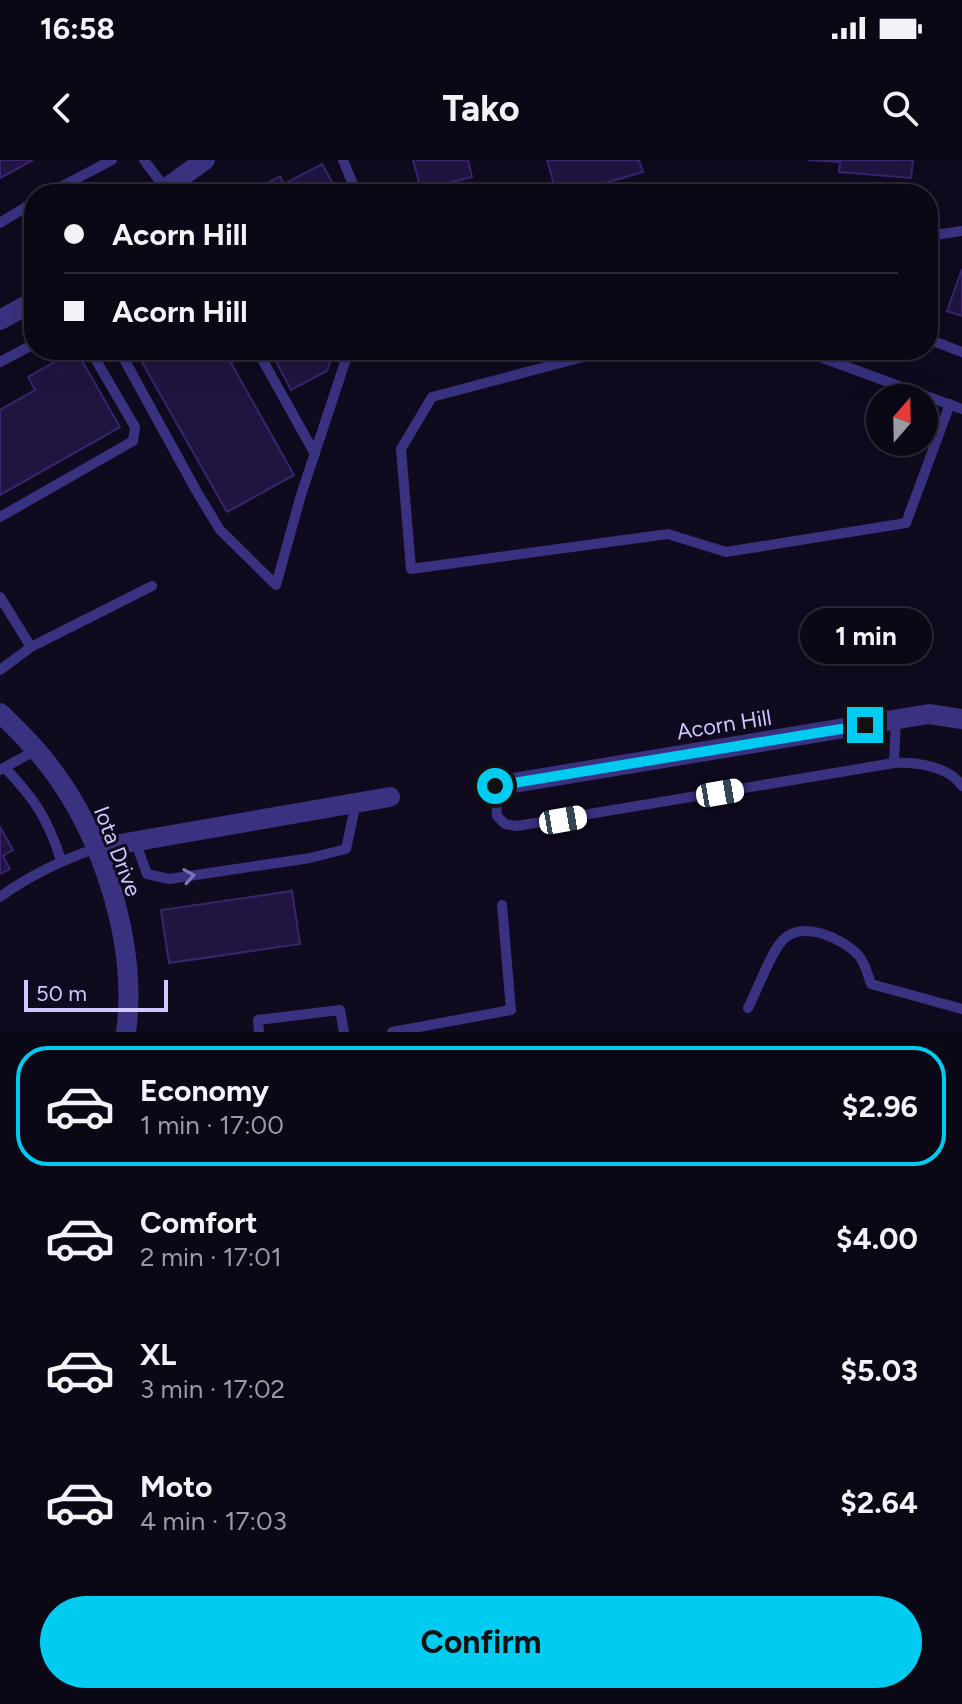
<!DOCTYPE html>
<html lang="en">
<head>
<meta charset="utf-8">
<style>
	body { margin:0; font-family:Figtree,sans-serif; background:#191623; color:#f1f3f6; height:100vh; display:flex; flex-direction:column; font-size:30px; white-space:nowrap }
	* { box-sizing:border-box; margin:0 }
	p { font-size:26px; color:#9a9aa1 }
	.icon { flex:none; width:44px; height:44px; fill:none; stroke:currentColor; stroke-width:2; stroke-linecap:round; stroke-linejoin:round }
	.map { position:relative; height:872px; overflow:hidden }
	.sheet { display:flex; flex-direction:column; background:#0b0816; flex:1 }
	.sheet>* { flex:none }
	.hud { position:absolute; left:24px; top:24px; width:914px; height:176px; border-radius:32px; box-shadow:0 8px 32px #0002,0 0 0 2px #2b2935; display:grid; align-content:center; height:176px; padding:0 40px; background:#0b0816 }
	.needle { width:52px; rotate:20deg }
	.controls { position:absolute; left:866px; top:224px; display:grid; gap:16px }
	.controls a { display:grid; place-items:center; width:72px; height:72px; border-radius:50%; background:#0b0816; box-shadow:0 8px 32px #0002,0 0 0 2px #2b2935; font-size:40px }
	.scale { position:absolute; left:24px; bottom:20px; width:144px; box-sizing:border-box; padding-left:8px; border:4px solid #d1c7ff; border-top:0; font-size:22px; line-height:28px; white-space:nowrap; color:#d1c7ff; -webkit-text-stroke:6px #0f0a1e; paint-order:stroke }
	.end { position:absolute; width:36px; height:36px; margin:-18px; border:10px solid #00ccf2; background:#111; box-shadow:0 0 0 4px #111 }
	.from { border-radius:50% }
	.bubble { position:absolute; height:56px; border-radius:28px; background:#0b0816; box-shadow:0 8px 32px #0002,0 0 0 2px #2b2935; font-size:26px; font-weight:700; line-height:56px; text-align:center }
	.car { position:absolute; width:24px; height:48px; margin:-24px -12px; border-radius:10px; box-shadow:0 0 6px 2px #0007; background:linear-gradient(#fff 24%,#345 0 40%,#fff 0 76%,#345 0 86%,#fff 0) }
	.hud b { display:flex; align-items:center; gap:28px; height:76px; font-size:30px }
	.hud b+b { border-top:2px solid #2b2935 }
	.hud i { width:20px; height:20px; background:#f1f3f6 }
	ul { padding:14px 0 0; list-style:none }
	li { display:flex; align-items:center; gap:24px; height:120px; margin:0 16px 12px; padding:0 24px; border:4px solid transparent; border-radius:32px }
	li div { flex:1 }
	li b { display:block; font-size:30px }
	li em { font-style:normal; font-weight:700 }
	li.active { border-color:#00ccf2 }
	li>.icon { width:72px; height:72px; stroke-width:1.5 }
	.cta { display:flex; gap:16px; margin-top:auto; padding:16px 40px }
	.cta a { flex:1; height:92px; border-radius:48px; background:#00ccf2; color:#111; font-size:32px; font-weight:700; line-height:92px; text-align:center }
	.status { display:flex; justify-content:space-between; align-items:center; height:56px; padding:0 40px; background:#0b0816; direction:ltr }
	.status svg { height:22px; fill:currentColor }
	header { display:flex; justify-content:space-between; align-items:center; height:104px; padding:0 40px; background:#0b0816; font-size:36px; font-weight:700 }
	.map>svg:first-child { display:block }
</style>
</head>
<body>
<div class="status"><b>16:58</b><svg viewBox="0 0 49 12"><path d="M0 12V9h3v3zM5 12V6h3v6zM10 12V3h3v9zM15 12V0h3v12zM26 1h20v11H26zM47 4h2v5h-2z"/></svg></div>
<header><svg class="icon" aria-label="back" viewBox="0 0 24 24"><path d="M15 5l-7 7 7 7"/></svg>Tako<svg class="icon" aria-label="search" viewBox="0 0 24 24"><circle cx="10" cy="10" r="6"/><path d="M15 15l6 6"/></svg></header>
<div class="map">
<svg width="962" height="872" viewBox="0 0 962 872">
	<rect width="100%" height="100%" fill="#0f0a1e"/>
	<path fill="#201540" stroke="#38256e" stroke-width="2" d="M0 0H33L0 18Z
		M413 0H468L472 17 421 30Z
		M547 0H639L643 12 567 34H557Z
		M808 0H913L911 18 839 12 840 2Z
		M322 4 339 34H247L280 16 284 24Z
		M962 109V156L947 151Z
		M76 190 120 267 0 335V250L35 230 28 217Z
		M135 190H242L245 195 231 203 294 315 227 352Z
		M270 190H334L327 211 291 230Z
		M0 667 13 690 3 696 10 709 0 714Z
		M292 731 300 784 169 803 161 750Z"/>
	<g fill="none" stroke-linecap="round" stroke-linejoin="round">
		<path stroke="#393281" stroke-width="10" d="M144 0 165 28
			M343 0 357 34
			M47 34 112 0
			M0 63 34 42
			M928 76 962 71
			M928 179 962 192
			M119 190 197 332 220 370 276 425 301 335 349 190
			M257 190 315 294
			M610 190 432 237 401 289 411 409 668 374 726 392 906 363 950 244
			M801 190 962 249
			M0 202 34 184
			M0 357 133 281 135 267 90 190
			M0 437 31 487
			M0 510 31 487 152 426
			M894 603 896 560
			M5 608C34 638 48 659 61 700
			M0 610 36 590
			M495 626 497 656 505 664 517 666 894 603C915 602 949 606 962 626
			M135 681 147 714 169 719 310 698 346 689 356 643
			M0 737C30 715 62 700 97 688
			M748 848C757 831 770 794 782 781 801 759 843 778 859 796 865 803 868 815 871 824L962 849
			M259 872 258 860 340 850 344 872
			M392 872 511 850 502 745"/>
		<path stroke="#393281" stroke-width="20" d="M158 34 205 0
			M0 160 34 141
			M0 553C18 570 35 587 50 607 103 676 138 785 126 872
			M495 626 929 554 962 559
			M97 688 390 637"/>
	</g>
	<defs><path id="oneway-chevron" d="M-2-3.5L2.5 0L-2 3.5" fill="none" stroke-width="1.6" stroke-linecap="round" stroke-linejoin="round" transform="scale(2)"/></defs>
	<use stroke="#7d75ba" href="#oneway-chevron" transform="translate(189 716) rotate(-9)"/>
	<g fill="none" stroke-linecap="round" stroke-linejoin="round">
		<path stroke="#00ccf2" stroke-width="10" d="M495 626 865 565"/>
	</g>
	<g text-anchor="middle" stroke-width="6" stroke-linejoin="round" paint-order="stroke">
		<g font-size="22" fill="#d1c7ff" stroke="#0f0a1e">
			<text transform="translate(724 564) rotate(-9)" y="8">Acorn Hill</text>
			<text transform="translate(118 691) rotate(69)" y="8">Iota Drive</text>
		</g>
	</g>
</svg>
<div class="controls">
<a><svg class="needle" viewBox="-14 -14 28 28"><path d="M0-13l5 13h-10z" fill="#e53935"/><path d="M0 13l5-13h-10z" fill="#9a9aa1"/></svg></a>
</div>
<div class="scale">50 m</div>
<i class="end from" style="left:495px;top:626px"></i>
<i class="end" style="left:865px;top:565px"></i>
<div class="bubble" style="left:800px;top:448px;width:132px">1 min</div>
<i class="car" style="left:720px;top:633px;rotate:80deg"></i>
<i class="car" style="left:563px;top:660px;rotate:80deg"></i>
<div class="hud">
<b><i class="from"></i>Acorn Hill</b>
<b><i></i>Acorn Hill</b>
</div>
</div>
<section class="sheet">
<ul>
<li class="active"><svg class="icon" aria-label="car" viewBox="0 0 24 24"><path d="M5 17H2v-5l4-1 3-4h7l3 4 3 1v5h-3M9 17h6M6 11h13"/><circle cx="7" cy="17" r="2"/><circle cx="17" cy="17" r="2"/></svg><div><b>Economy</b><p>1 min · 17:00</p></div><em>$2.96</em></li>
<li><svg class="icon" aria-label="car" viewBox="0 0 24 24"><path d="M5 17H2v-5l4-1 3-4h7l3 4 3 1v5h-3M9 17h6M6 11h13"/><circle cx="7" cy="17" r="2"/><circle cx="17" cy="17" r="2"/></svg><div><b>Comfort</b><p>2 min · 17:01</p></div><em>$4.00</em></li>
<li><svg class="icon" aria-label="car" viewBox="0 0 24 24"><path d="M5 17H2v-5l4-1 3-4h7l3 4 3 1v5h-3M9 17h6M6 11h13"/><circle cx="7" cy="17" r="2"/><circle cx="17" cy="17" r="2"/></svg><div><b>XL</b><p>3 min · 17:02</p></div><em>$5.03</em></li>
<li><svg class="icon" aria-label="car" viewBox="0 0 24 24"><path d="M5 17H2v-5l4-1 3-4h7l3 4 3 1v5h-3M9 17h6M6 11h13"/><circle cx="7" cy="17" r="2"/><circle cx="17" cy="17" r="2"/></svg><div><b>Moto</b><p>4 min · 17:03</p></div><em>$2.64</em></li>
</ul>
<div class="cta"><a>Confirm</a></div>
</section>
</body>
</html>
